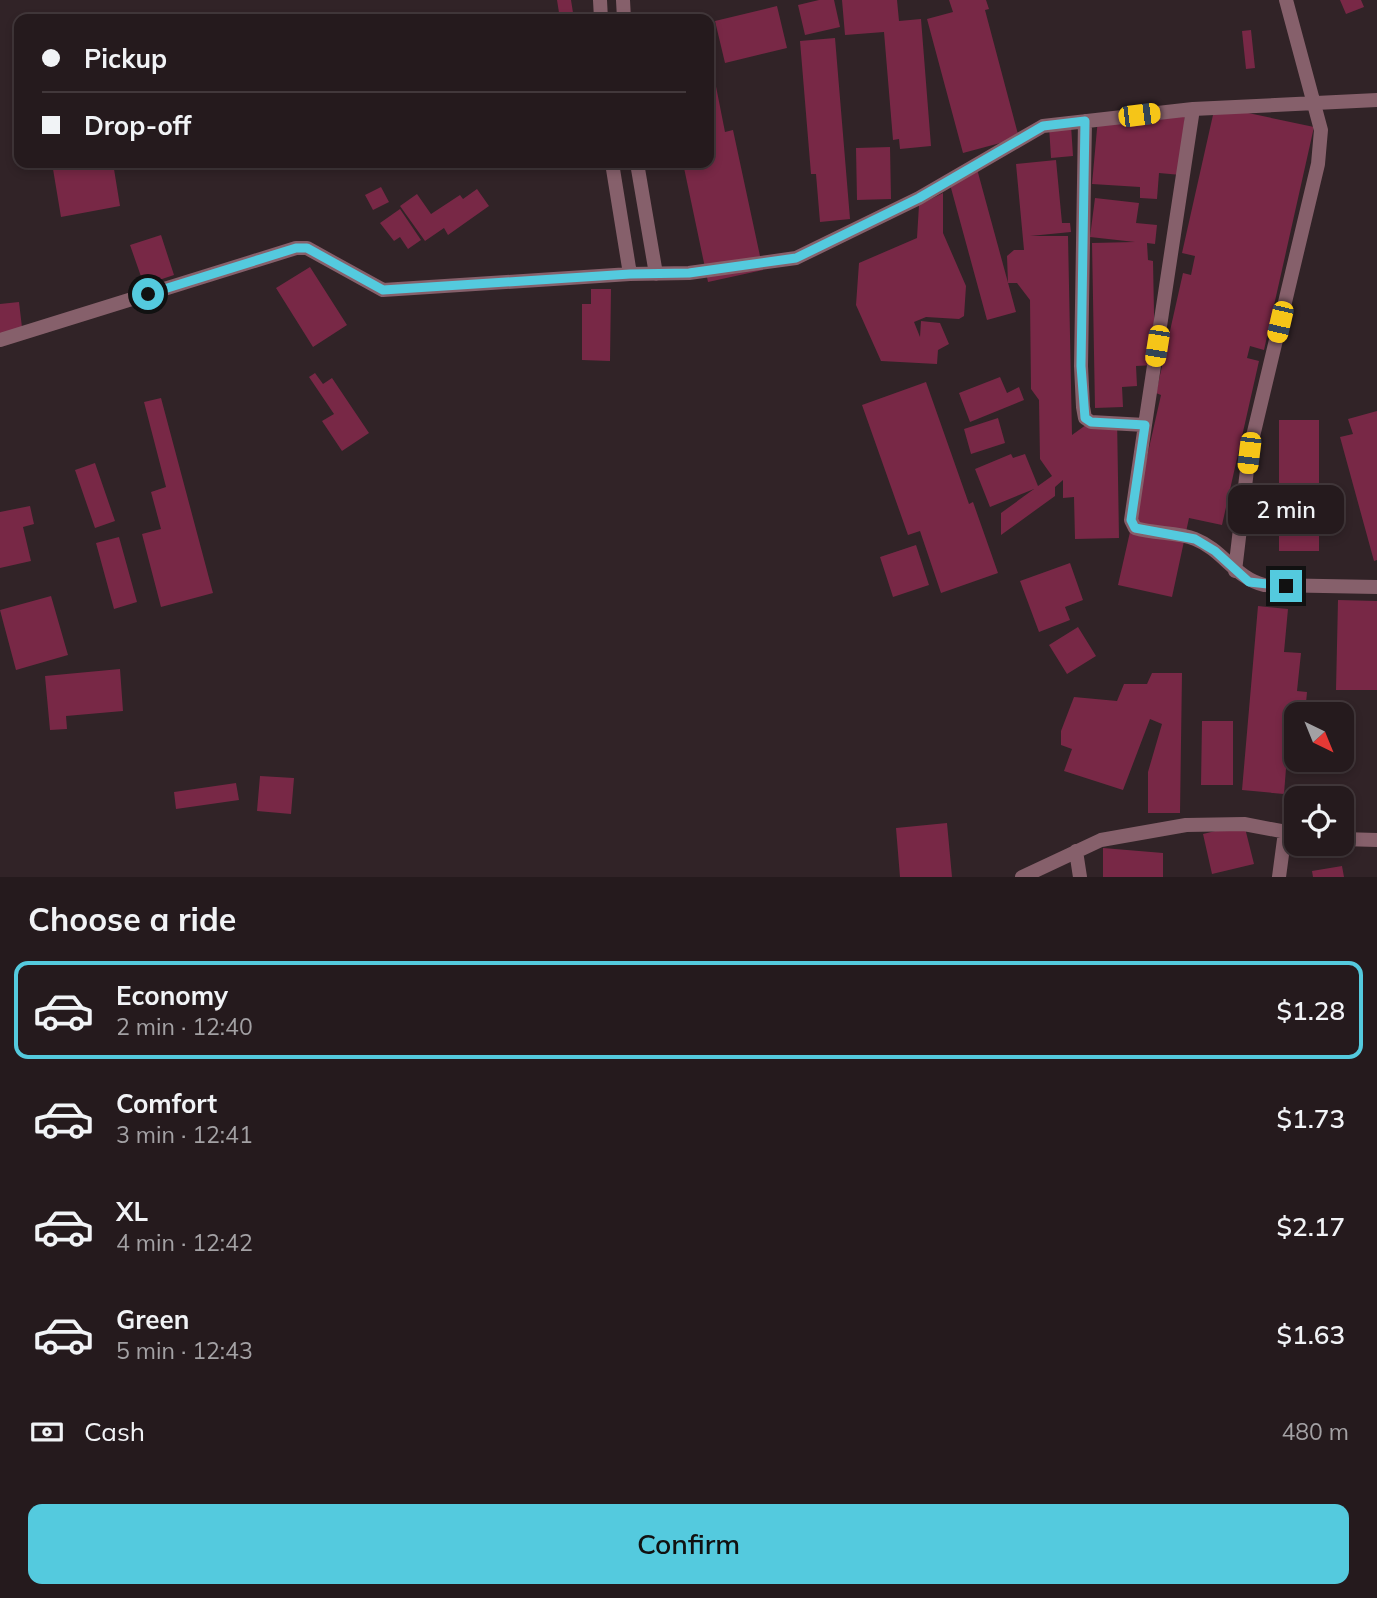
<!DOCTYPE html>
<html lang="en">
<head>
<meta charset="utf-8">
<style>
	body { margin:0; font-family:Mulish,sans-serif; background:#31272a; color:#f1f3f6; height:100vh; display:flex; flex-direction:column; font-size:26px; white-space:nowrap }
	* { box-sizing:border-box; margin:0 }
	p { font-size:23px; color:#a3a1a4 }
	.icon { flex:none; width:38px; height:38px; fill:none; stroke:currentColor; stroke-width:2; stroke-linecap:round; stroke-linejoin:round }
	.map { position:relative; height:877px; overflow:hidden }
	.sheet { display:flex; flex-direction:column; background:#251a1d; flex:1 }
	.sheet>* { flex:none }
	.guide { position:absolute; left:14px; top:14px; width:700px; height:154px; border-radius:14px; box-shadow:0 4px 10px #0003,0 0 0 2px #42383b; display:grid; align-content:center; height:154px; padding:0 28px; background:#251a1d }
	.needle { width:46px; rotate:137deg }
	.controls { position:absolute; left:1284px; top:702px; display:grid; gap:14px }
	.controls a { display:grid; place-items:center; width:70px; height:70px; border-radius:14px; background:#251a1d; box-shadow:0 4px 10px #0003,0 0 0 2px #42383b; font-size:35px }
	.end { position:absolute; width:32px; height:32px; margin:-16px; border:9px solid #54cade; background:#111; box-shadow:0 0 0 4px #111 }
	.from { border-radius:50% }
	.bubble { position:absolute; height:49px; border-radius:14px; background:#251a1d; box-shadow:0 4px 10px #0003,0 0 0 2px #42383b; font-size:23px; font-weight:600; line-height:49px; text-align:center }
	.car { position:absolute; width:21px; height:42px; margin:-21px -10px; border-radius:9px; box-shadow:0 0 5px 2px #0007; background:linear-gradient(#f5c518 24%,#345 0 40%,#f5c518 0 76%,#345 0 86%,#f5c518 0) }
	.guide b { display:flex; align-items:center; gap:24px; height:66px; font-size:26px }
	.guide b+b { border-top:2px solid #42383b }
	.guide i { width:18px; height:18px; background:#f1f3f6 }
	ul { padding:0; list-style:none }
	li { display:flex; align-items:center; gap:21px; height:98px; margin:0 14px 10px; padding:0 14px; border:4px solid transparent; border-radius:14px }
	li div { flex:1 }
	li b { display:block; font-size:26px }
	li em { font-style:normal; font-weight:600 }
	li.active { border-color:#54cade }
	li>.icon { width:63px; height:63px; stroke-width:1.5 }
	h2 { padding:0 28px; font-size:32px; line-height:84px }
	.pay { display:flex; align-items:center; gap:18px; height:77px; padding:0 28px; font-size:26px }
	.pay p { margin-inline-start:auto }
	.cta { display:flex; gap:14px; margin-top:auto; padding:14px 28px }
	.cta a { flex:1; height:80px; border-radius:14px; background:#54cade; color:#111; font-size:28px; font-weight:600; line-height:80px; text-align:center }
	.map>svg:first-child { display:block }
</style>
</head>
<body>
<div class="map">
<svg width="1377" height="877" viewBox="0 0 1377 877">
	<rect width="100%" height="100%" fill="#312327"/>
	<path fill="#782846" d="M557 0H571L574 19H560Z
		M819 0H834L840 27 805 35 798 5Z
		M842 0H897L899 21 921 19 931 146 900 149 899 139 893 140 884 32 845 35Z
		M949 0H986L989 9 985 10 1019 138 963 153 927 19 953 12Z
		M1340 0H1361L1364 7 1346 14Z
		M777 6 787 48 725 63 715 21Z
		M1251 30 1255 68 1246 69 1242 31Z
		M835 38 850 219 820 222 816 174H811L800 41Z
		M709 51 725 132 733 130 763 270 708 282 683 163H709Z
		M1215 106 1314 127 1264 350 1250 346 1247 358 1259 361 1222 525 1189 518 1172 597 1118 585 1161 395 1156 393 1183 273 1191 275 1195 256 1182 253Z
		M1158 112 1185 114 1181 175 1159 173 1157 199 1140 198V187L1092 184 1098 118 1157 123Z
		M1071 125 1073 156 1051 158 1049 126Z
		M890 147 891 199 857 200 856 148Z
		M1056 160 1062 223H1070L1071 232 1030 236H1068L1072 435 1097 417H1117L1119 538 1075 539 1074 497 1063 498V480L1055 487V496L1001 535V513L1034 489 990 507 975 469 1011 454 1013 458 1025 454 1038 486 1052 476 1040 459 1039 400 1031 389 1030 300 1017 283H1008L1007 256 1014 250H1024L1016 164Z
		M52 163H82V166L113 163 120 206 61 217Z
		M977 169 1016 312 987 320 948 177Z
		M381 187 389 202 373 210 365 195Z
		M477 189 489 206 448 235 444 228 425 241 400 206 417 194 431 214 460 195 463 199Z
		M943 193V233L966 286 964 316 959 319 926 317 914 322 920 337 921 321 940 323 949 344 938 350 937 364 881 361 856 305 859 263 917 238 919 205Z
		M1095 198 1139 203 1136 223 1157 225 1155 244 1147 243 1148 260 1153 261 1155 365 1136 366 1137 386 1122 387 1123 407 1095 408 1092 243 1135 242 1090 237Z
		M400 209 421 240 408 249 400 237 394 241 380 223Z
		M161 235 174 275 144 285 130 245Z
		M310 267 347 325 313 347 276 288Z
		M591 289H611L610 361 582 360V304H591Z
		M19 302 23 336 0 339V304Z
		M315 373 323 384 332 378 369 433 342 451 322 421 334 414 309 377Z
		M1000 377 1007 393 1019 387 1024 400 970 422 959 393Z
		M926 382 969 504 973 502 998 573 941 593 920 531 908 535 862 405Z
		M161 398 213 593 161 607 142 534 161 529 151 492 166 487 144 402Z
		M1377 411V560L1374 561 1340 437 1353 434 1348 419Z
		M998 418 1005 443 971 454 964 429Z
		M1279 420H1319V551H1279Z
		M95 463 115 521 95 528 75 470Z
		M30 506 34 524 23 527 31 561 0 568V512Z
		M119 537 137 602 114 609 96 543Z
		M916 545 929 585 893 597 880 557Z
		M1070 563 1083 600 1065 607 1070 620 1039 632 1020 581Z
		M51 596 68 655 16 670 0 610Z
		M1338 600 1377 601V690H1336Z
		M1258 606 1288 609 1284 652 1301 653 1297 691 1307 692 1305 714H1297V744L1288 743 1284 794 1242 790Z
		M1078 627 1096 656 1067 674 1049 645Z
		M120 669 123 711 66 716 67 729 50 730 45 676Z
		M1152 673H1182L1180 813H1148V772L1162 724 1150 719 1123 790 1064 771 1072 749 1061 745V731L1074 697 1117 701 1124 684H1147Z
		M1202 721H1233V785H1201Z
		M260 776 294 778 291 814 257 811Z
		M236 783 239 800 176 809 174 792Z
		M947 823 952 877H900L896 828Z
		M1244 824 1254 864 1212 874 1203 834Z
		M1103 848 1163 853V877H1103Z
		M1342 866 1344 877H1313L1312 871Z"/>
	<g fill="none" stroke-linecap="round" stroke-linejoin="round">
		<path stroke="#86606b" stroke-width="14" d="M600 0 601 19
			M623 0 624 19
			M1085 121 1081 366 1083 407 1085 418 1091 422 1145 425 1131 520 1135 528C1155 534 1177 532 1195 539 1223 550 1235 578 1264 585L1377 587
			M612 163 630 274
			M637 163 656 274
			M0 340 296 248H307L383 290 630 274 689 273 796 258 919 198 1043 126 1193 109 1377 100
			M1145 425 1193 109
			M1235 571 1249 453 1318 164 1321 130 1286 0
			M1342 839 1377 840
			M1076 851 1080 877
			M1022 877 1101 840 1186 825 1244 824 1297 834
			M1279 877 1285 832"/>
	</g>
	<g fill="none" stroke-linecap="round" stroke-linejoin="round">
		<path stroke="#54cade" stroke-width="9" d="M148 294 296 248H307L383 290 630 274 689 273 796 258 919 198 1043 126 1085 121 1081 366 1085 418 1091 422 1145 425 1131 520 1135 528 1195 539 1215 551 1249 582 1286 586"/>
	</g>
</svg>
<div class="controls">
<a><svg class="needle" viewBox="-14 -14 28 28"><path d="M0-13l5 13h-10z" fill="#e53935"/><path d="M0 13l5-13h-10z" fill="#a3a1a4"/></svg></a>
<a><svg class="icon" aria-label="locate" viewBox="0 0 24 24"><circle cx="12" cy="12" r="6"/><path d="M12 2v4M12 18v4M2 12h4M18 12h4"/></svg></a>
</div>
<i class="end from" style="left:148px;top:294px"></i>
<i class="end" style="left:1286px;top:586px"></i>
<div class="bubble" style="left:1228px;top:485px;width:116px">2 min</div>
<i class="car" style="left:1139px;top:115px;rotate:83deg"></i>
<i class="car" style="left:1280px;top:322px;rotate:193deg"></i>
<i class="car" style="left:1157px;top:346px;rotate:189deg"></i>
<i class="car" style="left:1249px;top:453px;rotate:187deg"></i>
<div class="guide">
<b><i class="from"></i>Pickup</b>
<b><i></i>Drop-off</b>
</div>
</div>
<section class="sheet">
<h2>Choose a ride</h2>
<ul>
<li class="active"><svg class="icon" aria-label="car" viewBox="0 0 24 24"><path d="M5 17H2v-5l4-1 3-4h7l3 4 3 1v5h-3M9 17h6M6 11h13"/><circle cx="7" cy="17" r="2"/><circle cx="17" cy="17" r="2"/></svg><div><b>Economy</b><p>2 min · 12:40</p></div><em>$1.28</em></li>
<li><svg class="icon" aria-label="car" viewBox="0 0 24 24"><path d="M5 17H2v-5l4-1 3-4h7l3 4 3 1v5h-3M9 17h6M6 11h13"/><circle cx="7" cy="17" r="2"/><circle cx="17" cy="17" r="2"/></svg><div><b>Comfort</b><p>3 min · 12:41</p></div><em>$1.73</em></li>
<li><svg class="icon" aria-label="car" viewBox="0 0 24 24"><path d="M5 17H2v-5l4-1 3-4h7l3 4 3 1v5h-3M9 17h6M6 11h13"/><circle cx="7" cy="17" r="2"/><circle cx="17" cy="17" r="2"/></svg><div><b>XL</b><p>4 min · 12:42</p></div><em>$2.17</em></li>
<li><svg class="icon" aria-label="car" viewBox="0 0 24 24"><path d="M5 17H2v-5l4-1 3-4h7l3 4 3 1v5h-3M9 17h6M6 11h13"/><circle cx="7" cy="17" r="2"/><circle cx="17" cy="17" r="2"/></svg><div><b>Green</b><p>5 min · 12:43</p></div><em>$1.63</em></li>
</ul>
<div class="pay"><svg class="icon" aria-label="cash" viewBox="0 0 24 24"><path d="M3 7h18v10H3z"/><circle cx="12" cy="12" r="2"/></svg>Cash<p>480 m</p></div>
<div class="cta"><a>Confirm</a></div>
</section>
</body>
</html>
